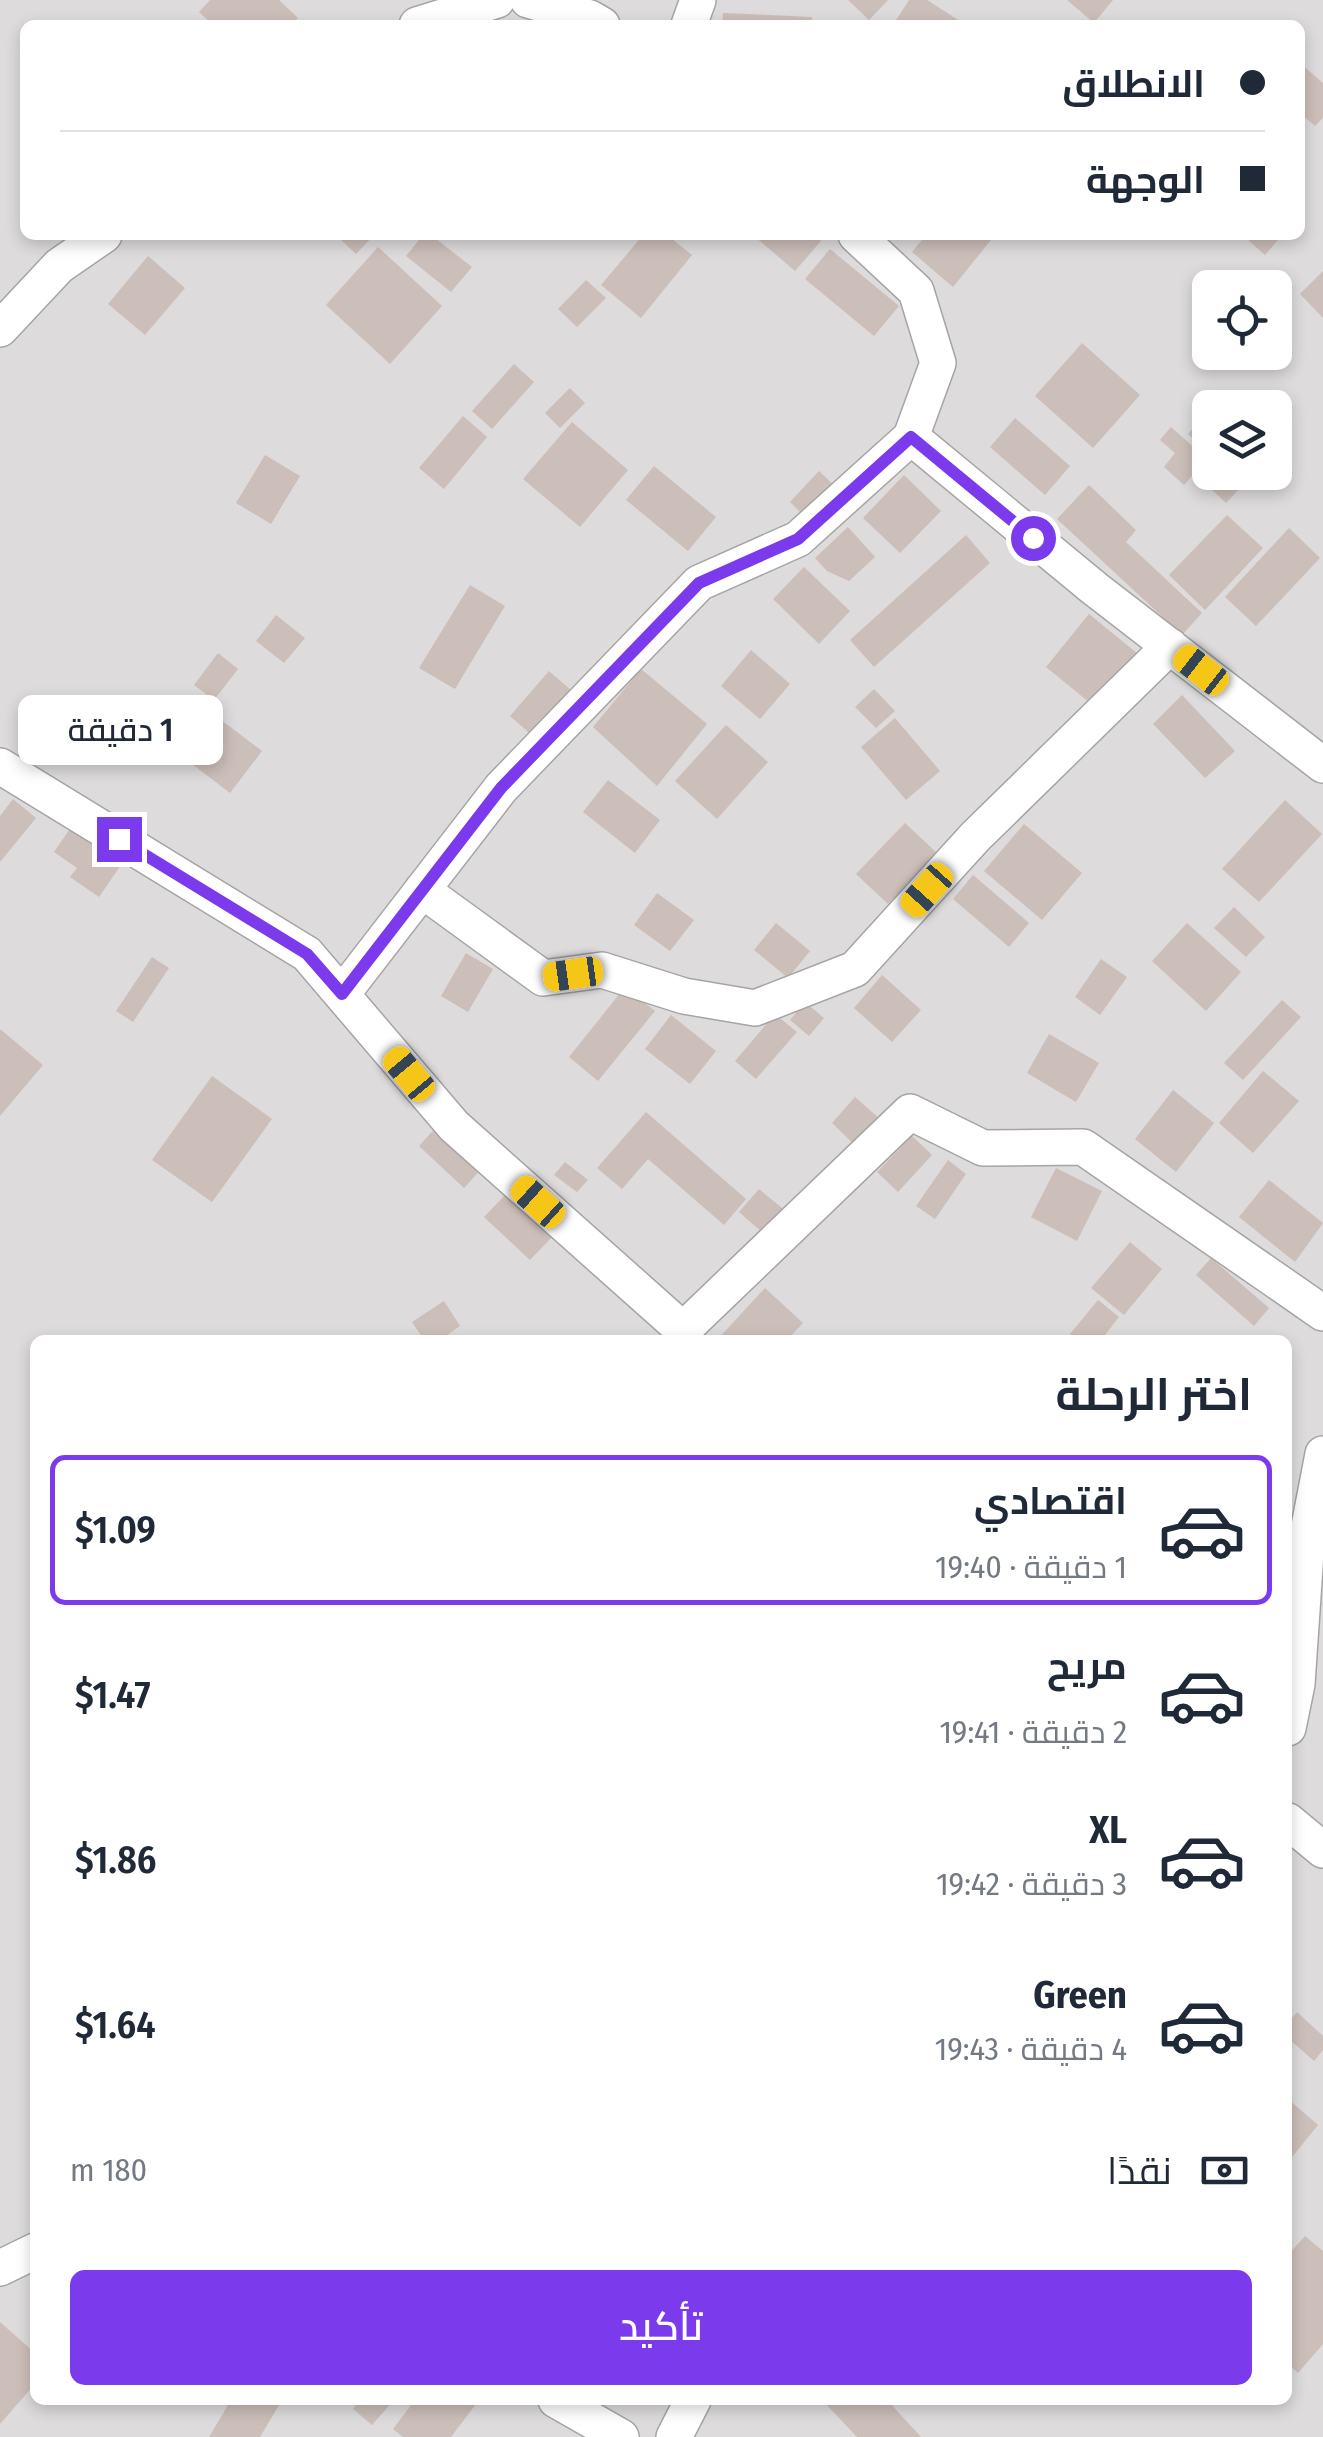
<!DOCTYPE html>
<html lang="ar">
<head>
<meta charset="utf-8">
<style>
	body { margin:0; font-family:"Fira Sans Condensed",Cairo,sans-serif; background:#f6f6f7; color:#1f2937; direction:rtl; height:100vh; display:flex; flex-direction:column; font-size:38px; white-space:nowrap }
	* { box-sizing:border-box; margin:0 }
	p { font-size:32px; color:#747a83 }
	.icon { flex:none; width:55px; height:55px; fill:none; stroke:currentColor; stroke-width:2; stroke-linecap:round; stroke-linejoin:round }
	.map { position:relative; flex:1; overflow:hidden; direction:ltr }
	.side { position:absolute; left:30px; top:1335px; width:1262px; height:1070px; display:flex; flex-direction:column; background:#fff; border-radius:15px; box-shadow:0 5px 15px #0003; direction:rtl }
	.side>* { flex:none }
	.top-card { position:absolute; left:20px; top:20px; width:1285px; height:220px; border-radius:15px; box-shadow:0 5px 15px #0003; direction:rtl; display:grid; align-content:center; height:220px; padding:0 40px; background:#fff }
	.controls { position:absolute; left:1192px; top:270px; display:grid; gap:20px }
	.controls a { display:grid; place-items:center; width:100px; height:100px; border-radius:15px; background:#fff; box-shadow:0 5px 15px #0003; font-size:50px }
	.end { position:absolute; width:45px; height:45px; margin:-22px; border:12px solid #7c3aed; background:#fff; box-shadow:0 0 0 5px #fff }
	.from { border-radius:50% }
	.bubble { position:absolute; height:70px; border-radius:15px; background:#fff; box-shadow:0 5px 15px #0003; font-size:32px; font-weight:600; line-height:70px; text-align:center; direction:rtl }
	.car { position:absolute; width:30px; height:60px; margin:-30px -15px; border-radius:12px; box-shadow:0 0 8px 2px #0007; background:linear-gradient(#f5c518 24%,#345 0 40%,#f5c518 0 76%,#345 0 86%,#f5c518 0) }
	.top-card b { display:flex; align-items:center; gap:35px; height:95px; font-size:38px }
	.top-card b+b { border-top:2px solid #e0e1e3 }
	.top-card i { width:25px; height:25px; background:#1f2937 }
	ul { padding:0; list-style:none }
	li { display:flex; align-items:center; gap:30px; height:150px; margin:0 20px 15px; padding:0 20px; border:5px solid transparent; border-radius:15px }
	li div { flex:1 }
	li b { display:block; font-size:38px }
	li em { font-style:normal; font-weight:600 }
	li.active { border-color:#7c3aed }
	li>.icon { width:90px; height:90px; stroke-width:1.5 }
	h2 { padding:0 40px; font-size:45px; line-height:120px }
	.pay { display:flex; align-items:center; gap:25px; height:110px; padding:0 40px; font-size:38px }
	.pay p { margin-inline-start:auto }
	.cta { display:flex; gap:20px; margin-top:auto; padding:20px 40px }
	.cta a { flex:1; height:115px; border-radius:15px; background:#7c3aed; color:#fff; font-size:40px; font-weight:600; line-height:115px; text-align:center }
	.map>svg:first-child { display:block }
</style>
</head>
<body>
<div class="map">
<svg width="1323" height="2437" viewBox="0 0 1323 2437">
	<rect width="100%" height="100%" fill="#f0e9e4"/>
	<path fill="#dddbdb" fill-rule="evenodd" d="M0 0H1323V2437H0ZM25 25H1300V235H25ZM1210 288H1275V352H1210ZM1210 408H1275V472H1210ZM35 1340H1288V2400H35Z"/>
	<path fill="#ccbeb9" d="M210 0H279L298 18 291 25H213L199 12Z
		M848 0H888L869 20Z
		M909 0H927L966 25H893Z
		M1067 0H1113L1094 23Z
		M723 13 812 17V25H722Z
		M1300 63 1323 83V118L1315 126 1300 113Z
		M336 235H374L356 254Z
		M423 235H431L472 267 451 292 406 256Z
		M643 235H667L692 255 641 318 601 285Z
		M753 235H814L821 241 795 271Z
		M926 235H995L953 287 912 252Z
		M1252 235H1272L1278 240 1265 255 1248 240Z
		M378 247 442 306 390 364 326 305Z
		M830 249 899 306 874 336 805 279Z
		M148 256 185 288 145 335 108 304Z
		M1323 271V318L1300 294Z
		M586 280 606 298 577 327 558 309Z
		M1082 343 1140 395 1093 448 1035 396Z
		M514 364 534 382 492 429 472 411Z
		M570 388 585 403 560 428 545 413Z
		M1206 414 1210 417V453L1188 434Z
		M463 416 487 437 444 489 419 468Z
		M1015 418 1070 466 1045 495 990 447Z
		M572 422 628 470 580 527 523 479Z
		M1171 427 1207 459 1184 485 1164 467 1175 453 1160 440Z
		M265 455 300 476 271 524 236 503Z
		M654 466 716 517 688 551 626 500Z
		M1210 468V472H1225L1241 487 1226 503 1200 479Z
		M819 471 841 492 811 523 790 502Z
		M904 475 941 511 900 553 863 518Z
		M1089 485 1136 530 1126 542 1202 613 1182 635 1057 519Z
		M1227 515 1263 548 1205 610 1169 575Z
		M848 527 875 557 849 581 827 571 815 558Z
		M1289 528 1320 558 1256 626 1225 597Z
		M966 535 990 563 874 667 850 640Z
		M804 567 850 611 819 644 773 599Z
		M470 585 505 606 455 689 419 668Z
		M1089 614 1138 654 1095 707 1046 667Z
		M276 615 305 638 284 663 256 641Z
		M751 650 790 684 760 719 721 686Z
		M218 653 238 669 214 700 194 685Z
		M641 669 707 724 657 786 593 727Z
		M549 671 573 692 534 737 510 716Z
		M874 689 895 711 876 728 855 707Z
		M1182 695 1235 751 1205 778 1153 724Z
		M208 710 262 751 230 793 175 751Z
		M895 718 940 771 906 800 861 747Z
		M726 725 768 762 717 819 675 781Z
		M608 780 660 820 635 853 583 812Z
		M13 799 36 818 0 862V816Z
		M1285 800 1322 834 1259 902 1222 869Z
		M905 823 937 853 888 904 856 874Z
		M1024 824 1082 873 1042 920 984 871Z
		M72 826 123 862 99 897 70 877 77 868 54 852Z
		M973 875 1029 923 1009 947 953 899Z
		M657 893 694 920 670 951 634 925Z
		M1234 907 1265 937 1246 957 1214 928Z
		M776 923 810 951 788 978 754 950Z
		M1187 923 1241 972 1206 1011 1152 961Z
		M466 953 493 969 468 1012 441 996Z
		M152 957 169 968 133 1022 116 1011Z
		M1101 959 1127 977 1100 1015 1075 997Z
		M882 975 921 1010 892 1042 854 1008Z
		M625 987 655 1011 598 1081 569 1057Z
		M1282 1000 1301 1017 1243 1080 1224 1063Z
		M805 1002 824 1018 809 1036 790 1020Z
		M775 1014 797 1032 756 1079 735 1061Z
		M671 1015 716 1051 690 1084 645 1049Z
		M0 1029 43 1065 0 1116Z
		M1049 1034 1099 1063 1076 1102 1027 1073Z
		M1263 1071 1299 1101 1253 1153 1219 1123Z
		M212 1076 272 1119 212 1202 152 1160Z
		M1173 1090 1214 1123 1176 1172 1135 1139Z
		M855 1097 881 1120 857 1147 832 1123Z
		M646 1112 746 1199 724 1225 648 1159 622 1189 597 1168Z
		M440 1123 485 1165 464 1188 419 1146Z
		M912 1136 932 1155 898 1192 877 1172Z
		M948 1160 966 1174 935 1219 916 1206Z
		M565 1162 588 1180 577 1192 554 1175Z
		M1056 1168 1102 1191 1077 1241 1031 1217Z
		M1269 1180 1323 1223 1295 1262 1239 1217Z
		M759 1189 789 1214 769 1238 739 1212Z
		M507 1193 553 1236 530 1260 484 1217Z
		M1130 1242 1162 1269 1124 1315 1091 1288Z
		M1211 1258 1269 1308 1254 1326 1196 1275Z
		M765 1288 803 1323 787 1340H717Z
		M1098 1300 1119 1317 1101 1340H1077L1070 1334Z
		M444 1301 460 1326 440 1340H424L412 1322Z
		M1297 2012 1323 2036V2050L1314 2061 1288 2038V2023Z
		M1288 2099 1318 2125 1288 2162Z
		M1305 2236 1323 2251V2344L1298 2373 1288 2364V2255Z
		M0 2322 35 2353V2384L0 2424Z
		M231 2400H282L260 2437H209Z
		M360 2400H394L372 2425 353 2409Z
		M415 2400H479L451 2437H403L393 2429Z
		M822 2400H887L921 2437H857Z"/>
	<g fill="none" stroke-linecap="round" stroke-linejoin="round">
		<g stroke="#a5a5a5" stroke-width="38">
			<path id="street" d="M528 0 590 18 602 25
				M417 25 497 0
				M689 25 698 0
				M856 235 916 291 938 363 911 437 1094 588 1323 765
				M0 329 59 266 104 235
				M0 766 307 954 454 1126 683 1330 687 1340
				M422 890 543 978 602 970 684 996 755 1008 855 969 975 837 1170 646
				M342 994 501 788 699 583 798 539 911 437
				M683 1330 910 1112 983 1148 1083 1147 1323 1313
				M1288 1728 1297 1684 1307 1537 1323 1454
				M1288 1821 1323 1850
				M0 2268 35 2251
				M556 2400 621 2437
				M674 2437 693 2400"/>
		</g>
		<use href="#street" stroke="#fff" stroke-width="35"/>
	</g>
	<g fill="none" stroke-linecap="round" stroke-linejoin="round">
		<path stroke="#7c3aed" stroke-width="12" d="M119 839 307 954 342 994 501 788 699 583 798 539 911 437 1033 538"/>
	</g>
</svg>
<div class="controls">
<a><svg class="icon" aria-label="locate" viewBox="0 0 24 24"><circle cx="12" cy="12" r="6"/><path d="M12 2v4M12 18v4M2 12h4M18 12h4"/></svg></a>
<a><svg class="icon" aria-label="layers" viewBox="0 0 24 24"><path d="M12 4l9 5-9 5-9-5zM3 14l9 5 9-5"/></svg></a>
</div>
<i class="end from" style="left:1033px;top:538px"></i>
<i class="end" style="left:119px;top:839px"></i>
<div class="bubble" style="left:18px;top:695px;width:205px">1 دقيقة</div>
<i class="car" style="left:1201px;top:670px;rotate:308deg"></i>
<i class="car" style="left:927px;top:890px;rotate:222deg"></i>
<i class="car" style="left:573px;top:974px;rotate:262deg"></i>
<i class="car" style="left:409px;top:1074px;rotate:320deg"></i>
<i class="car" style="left:538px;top:1202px;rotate:312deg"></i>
<div class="top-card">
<b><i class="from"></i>الانطلاق</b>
<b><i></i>الوجهة</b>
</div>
<section class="side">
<h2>اختر الرحلة</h2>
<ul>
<li class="active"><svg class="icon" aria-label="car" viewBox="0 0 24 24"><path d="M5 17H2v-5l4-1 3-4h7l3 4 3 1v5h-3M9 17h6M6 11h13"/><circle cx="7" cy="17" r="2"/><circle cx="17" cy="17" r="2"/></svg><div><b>اقتصادي</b><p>1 دقيقة · 19:40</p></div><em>$1.09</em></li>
<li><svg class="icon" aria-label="car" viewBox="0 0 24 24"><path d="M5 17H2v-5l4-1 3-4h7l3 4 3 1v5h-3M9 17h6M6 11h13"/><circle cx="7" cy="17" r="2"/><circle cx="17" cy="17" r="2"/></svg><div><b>مريح</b><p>2 دقيقة · 19:41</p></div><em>$1.47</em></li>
<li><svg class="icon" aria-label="car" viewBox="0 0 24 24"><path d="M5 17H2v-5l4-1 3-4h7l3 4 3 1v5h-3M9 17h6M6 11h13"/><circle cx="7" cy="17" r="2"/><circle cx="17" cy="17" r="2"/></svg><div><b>XL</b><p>3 دقيقة · 19:42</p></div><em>$1.86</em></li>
<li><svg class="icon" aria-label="car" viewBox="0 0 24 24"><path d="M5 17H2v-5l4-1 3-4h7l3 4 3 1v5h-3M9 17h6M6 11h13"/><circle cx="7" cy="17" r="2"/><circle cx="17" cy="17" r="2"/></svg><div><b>Green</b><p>4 دقيقة · 19:43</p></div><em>$1.64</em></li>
</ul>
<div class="pay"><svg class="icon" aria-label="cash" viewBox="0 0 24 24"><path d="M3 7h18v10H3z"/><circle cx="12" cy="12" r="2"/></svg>نقدًا<p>180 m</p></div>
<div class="cta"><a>تأكيد</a></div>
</section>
</div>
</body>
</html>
